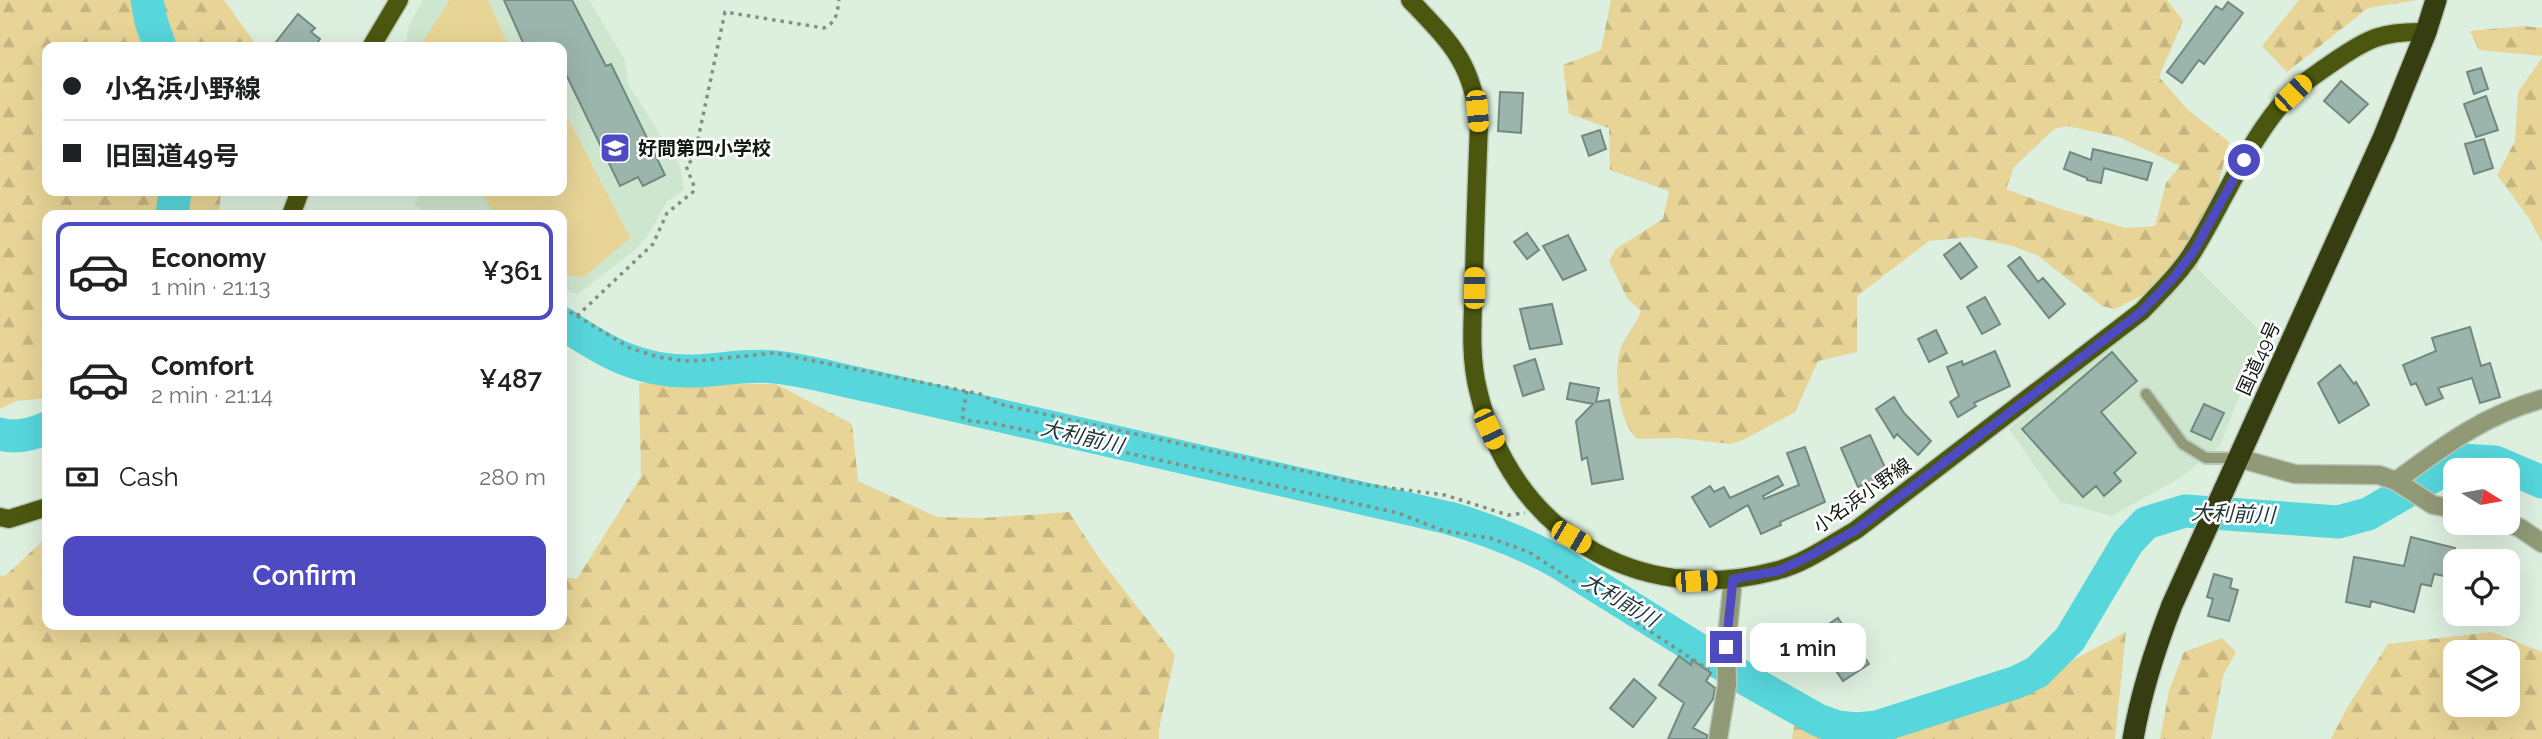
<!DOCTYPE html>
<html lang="en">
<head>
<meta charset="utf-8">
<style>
	body { margin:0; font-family:Raleway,"Noto Sans JP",sans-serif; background:#f6f6f6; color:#202124; height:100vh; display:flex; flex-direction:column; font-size:26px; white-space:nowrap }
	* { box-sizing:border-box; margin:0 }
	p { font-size:23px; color:#757577 }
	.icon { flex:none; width:38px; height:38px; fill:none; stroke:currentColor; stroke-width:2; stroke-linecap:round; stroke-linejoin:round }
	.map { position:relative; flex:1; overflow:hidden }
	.drawer { position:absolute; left:42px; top:210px; width:525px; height:420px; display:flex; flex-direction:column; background:#fff; border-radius:14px; box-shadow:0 7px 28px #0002 }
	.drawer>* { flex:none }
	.hud { position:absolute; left:42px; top:42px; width:525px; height:154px; border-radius:14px; box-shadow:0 7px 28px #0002; display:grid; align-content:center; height:154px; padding:0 21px; background:#fff }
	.needle { width:46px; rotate:101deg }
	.fabs { position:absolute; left:2443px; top:458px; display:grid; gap:14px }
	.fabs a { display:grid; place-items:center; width:77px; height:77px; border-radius:14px; background:#fff; box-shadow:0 7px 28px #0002; font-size:35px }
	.end { position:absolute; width:32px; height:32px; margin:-16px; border:9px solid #4e4bc2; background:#fff; box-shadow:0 0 0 4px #fff }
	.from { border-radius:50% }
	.bubble { position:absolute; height:49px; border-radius:14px; background:#fff; box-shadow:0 7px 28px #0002; font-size:23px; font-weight:600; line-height:49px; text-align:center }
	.car { position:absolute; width:21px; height:42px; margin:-21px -10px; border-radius:9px; box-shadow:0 0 5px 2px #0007; background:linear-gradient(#f5c518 24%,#345 0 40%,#f5c518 0 76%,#345 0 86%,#f5c518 0) }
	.hud b { display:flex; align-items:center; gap:24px; height:66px; font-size:26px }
	.hud b+b { border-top:2px solid #e0e0e0 }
	.hud i { width:18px; height:18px; background:#202124 }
	ul { padding:12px 0 0; list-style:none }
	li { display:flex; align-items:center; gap:21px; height:98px; margin:0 14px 10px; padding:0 7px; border:4px solid transparent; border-radius:14px }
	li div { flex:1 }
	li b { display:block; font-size:26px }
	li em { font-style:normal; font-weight:600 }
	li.on { border-color:#4e4bc2 }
	li>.icon { width:63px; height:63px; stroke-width:1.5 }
	.pay { display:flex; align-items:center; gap:18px; height:77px; padding:0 21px; font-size:26px }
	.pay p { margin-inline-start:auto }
	.primary-button { display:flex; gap:14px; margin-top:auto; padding:14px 21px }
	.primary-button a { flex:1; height:80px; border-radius:14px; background:#4e4bc2; color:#fff; font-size:28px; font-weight:600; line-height:80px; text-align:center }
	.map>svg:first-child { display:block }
</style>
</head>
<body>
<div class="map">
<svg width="2542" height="739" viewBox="0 0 2542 739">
	<defs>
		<pattern id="forest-firs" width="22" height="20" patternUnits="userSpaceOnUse" patternTransform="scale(1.75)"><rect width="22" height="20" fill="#e7d496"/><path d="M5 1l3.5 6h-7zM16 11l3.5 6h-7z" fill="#c5b580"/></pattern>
	</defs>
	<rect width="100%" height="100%" fill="#ddefde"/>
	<path fill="#cee5ce" d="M423 0H589L625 60 628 84 680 166 684 190 667 201 648 235 636 249 578 294 562 290V215H425L414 204 421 191H562V47H405L409 25Z
		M2197 268 2263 334 2220 446 2180 478 2111 516 2060 502 2009 429Z"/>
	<path fill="url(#forest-firs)" fill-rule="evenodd" d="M0 0H224L258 47H47V191H221L219 215H47V398L16 401 0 409Z
		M1611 0H2167L2183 21 2159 77 2188 110 2229 142 2197 268 2115 309 2102 306 2037 255 2013 246 1970 237 1929 241 1857 296V352L1818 361 1795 412 1743 440 1730 444 1678 438 1637 439C1619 422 1613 374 1620 350 1624 336 1637 325 1641 311L1627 298 1609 261 1616 249 1663 219 1669 191 1610 170 1609 128 1569 114 1563 65 1601 50ZM2067 126 2119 137 2180 166 2166 183 2155 226 2126 228 2061 209 2006 189 2014 167 2054 129Z
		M2299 0H2417L2368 8 2287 72 2262 46Z
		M2524 26 2542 28V56L2479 50 2470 31Z
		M2542 58V243L2529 218 2497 175 2515 141 2518 92Z
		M639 383 776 384 852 424 858 481 937 517 983 518 1069 512 1099 558 1175 655 1159 729V739H0V575L5 576 47 537V625H562V577L577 579 641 477Z
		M2126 632 2115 739H1792L1794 725 1835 733 1906 728 2005 696Z
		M2492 632 2542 652V739H2331L2347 708 2388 644ZM2455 653H2508V705H2455Z
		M2222 638 2236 652 2223 676 2211 739H2160L2169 691 2184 652Z"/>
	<path fill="#e7d496" d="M450 0H488L509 47H419Z
		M562 107 630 238 584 277 562 275V215H494L481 191H562Z"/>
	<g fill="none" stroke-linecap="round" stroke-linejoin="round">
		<path stroke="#57d6db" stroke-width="33" d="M147 0 151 21 160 47
			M172 215 175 191
			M562 323C605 352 641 373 695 371 722 370 748 364 775 367 807 370 839 380 870 386L1449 518C1488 529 1523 543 1558 562L1749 681 1818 720 1837 727 1857 729 1877 727 2017 682 2037 672 2070 639 2128 542 2146 523 2185 511 2338 522 2368 514 2461 460 2495 462 2542 482
			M0 434C16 439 33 434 47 428"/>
	</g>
	<path fill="#9cb5ac" stroke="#718980" stroke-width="2" d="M504 0H572L606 66 611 64 665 175 643 186 638 177 620 186 562 66V47H525Z
		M2228 2 2243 13 2204 64 2199 60 2182 83 2167 72 2216 6 2222 10Z
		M298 14 315 28 311 32 320 39 314 47H272Z
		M2481 68 2488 89 2474 94 2467 72Z
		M2341 81 2368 104 2349 123 2324 101Z
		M1500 92 1523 93 1521 133 1498 131Z
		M2486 96 2498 130 2476 137 2464 104Z
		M1600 130 1606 149 1589 156 1582 136Z
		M2484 139 2493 168 2474 174 2465 144Z
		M2093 149 2152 163 2147 180 2104 168 2101 183 2087 180V178L2064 169 2070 152 2091 160Z
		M1527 233 1539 250 1527 259 1514 242Z
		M1568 235 1586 270 1563 280 1543 246Z
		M1960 243 1977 267 1961 279 1944 255Z
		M2020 257 2038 282 2043 278 2065 304 2049 318 2008 266Z
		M1985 297 2000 324 1982 334 1967 307Z
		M1552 304 1562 344 1530 349 1520 309Z
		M2470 327 2481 366 2490 363 2500 397 2480 403 2472 378 2438 388 2443 398 2426 405 2416 383 2411 385 2403 365 2436 351 2432 338Z
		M1936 330 1947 353 1929 362 1918 339Z
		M1995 351 2010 386 1974 403 1976 406 1958 417 1950 402 1959 396 1947 367 1962 361 1963 365Z
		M2112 352 2137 381 2101 412 2136 453 2114 473 2121 481 2104 496 2096 486 2083 497 2022 429Z
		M1535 359 1544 389 1523 396 1514 366Z
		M2340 365 2354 384 2356 382 2369 405 2339 423 2318 383Z
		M1570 383 1599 388 1596 402 1609 400 1623 479 1592 484 1587 457 1582 460 1576 421 1593 404 1567 399Z
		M1894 397 1904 413 1931 441 1918 455 1897 434 1894 438 1876 409Z
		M2204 404 2224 413 2211 440 2191 431Z
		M1870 435 1888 474 1858 487 1841 448Z
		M1805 447 1825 502 1780 522 1781 525 1761 534 1748 505 1710 527 1692 497 1710 486 1714 492 1724 487 1730 498 1778 476 1783 485 1763 496 1764 499 1799 485 1787 453Z
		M2411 537 2455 548V578L2434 574 2431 586 2421 584 2414 612 2371 601 2370 607 2346 602 2354 557 2404 566Z
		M2214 574 2232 579 2230 588 2238 590 2229 621 2208 616 2213 599 2207 597Z
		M1838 618 1869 664 1843 681 1812 635Z
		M1679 656 1691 665 1692 660 1711 673 1706 681 1715 688 1713 699 1693 728 1707 735V739H1668L1684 703 1659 685Z
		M1634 679 1656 698 1633 727 1610 708Z"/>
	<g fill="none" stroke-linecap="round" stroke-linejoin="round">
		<g stroke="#b8c8b9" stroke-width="14">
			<path id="lane" d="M2146 394 2183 444 2206 458H2238"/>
		</g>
		<g stroke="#b8c8b9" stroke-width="21">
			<path id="street" d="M2238 458 2295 474 2379 475 2396 481 2433 505 2455 509
				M2396 481C2443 446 2484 415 2542 399
				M2508 523 2520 528 2542 543
				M1718 739 1727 685 1726 647 1733 579"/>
		</g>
		<g stroke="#b8c8b9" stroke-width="21">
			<path id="primary" d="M1410 0C1451 43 1473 63 1479 125 1477 176 1475 228 1474 279 1473 316 1469 354 1478 390 1510 530 1636 608 1775 571 1804 564 1830 545 1856 530L2142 311C2161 291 2180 273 2194 250 2223 203 2244 150 2279 107 2294 89 2313 76 2332 63 2368 38 2382 31 2426 32
				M371 47 399 0
				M291 215 300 191
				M0 517 9 519 47 507"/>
		</g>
		<g stroke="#b8c8b9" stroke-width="24">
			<path id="highway" d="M2133 739C2141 692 2155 649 2172 605L2384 136 2426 32 2436 0"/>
		</g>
		<path stroke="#839084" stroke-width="3.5" stroke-dasharray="3.5 5" stroke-linecap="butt" d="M562 308 577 316 653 244 667 213 693 192 694 186 686 166 694 158 725 12 824 28C837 22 837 13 839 0
			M577 316 630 348 658 357 685 361 707 360 774 353 980 394 999 404 1367 485 1445 495 1508 515 1525 513
			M967 391 962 416 964 420 997 424 1398 513 1444 531 1490 538 1529 552 1709 670"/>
		<use href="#lane" stroke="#919977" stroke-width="10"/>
		<use href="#street" stroke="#919977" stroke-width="18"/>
		<use href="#primary" stroke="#4b570e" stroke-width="18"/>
		<use href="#highway" stroke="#353d11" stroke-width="21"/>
	</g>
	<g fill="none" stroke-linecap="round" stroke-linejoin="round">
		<path stroke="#4e4bc2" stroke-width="9" d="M1726 647 1733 579 1778 571 1806 558 1856 530 2142 311 2174 277 2194 251 2244 160"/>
	</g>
	<defs>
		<g id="school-square" transform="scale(1.575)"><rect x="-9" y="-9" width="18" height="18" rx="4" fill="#4e4bc2" stroke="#fff"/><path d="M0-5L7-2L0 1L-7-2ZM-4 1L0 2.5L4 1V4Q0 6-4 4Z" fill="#fff"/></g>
	</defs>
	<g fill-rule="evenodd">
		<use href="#school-square" x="615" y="148"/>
	</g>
	<g text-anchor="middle" stroke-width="5" stroke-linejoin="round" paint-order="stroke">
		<g font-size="19" font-weight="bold" fill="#121812" stroke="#fff" text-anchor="start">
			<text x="638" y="155">好間第四小学校</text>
		</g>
		<g font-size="19" fill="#121812" stroke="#fff">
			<text transform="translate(2258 358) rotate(-66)" y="7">国道49号</text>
			<text transform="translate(1862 495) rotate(-35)" y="7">小名浜小野線</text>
		</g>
		<g font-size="21" font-style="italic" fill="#1f3536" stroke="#fff">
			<text transform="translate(1082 437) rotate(13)" y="7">大利前川</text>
			<text transform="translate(2233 514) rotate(2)" y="7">大利前川</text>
			<text transform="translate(1620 600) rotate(31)" y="7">大利前川</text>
		</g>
	</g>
</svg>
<div class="fabs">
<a><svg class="needle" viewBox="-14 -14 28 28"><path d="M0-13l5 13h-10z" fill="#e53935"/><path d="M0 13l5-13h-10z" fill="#757577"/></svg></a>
<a><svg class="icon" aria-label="locate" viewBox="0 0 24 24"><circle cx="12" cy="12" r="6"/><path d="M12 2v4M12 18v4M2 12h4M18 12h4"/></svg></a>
<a><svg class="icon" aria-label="layers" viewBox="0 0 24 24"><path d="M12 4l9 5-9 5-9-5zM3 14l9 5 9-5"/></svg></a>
</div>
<i class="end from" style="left:2244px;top:160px"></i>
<i class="end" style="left:1726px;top:647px"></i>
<div class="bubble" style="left:1750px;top:623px;width:116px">1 min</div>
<i class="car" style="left:2293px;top:93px;rotate:46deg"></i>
<i class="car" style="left:1477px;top:111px;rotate:175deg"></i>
<i class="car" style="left:1474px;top:288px;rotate:1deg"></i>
<i class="car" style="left:1489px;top:429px;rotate:155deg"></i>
<i class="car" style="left:1571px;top:537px;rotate:120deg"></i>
<i class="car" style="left:1696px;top:581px;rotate:87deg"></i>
<div class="hud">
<b><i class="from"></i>小名浜小野線</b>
<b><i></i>旧国道49号</b>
</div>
<section class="drawer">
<ul>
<li class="on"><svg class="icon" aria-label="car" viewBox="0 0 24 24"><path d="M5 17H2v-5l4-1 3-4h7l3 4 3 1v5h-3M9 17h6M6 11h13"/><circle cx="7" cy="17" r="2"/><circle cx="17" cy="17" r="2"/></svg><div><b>Economy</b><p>1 min · 21:13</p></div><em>¥361</em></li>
<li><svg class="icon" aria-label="car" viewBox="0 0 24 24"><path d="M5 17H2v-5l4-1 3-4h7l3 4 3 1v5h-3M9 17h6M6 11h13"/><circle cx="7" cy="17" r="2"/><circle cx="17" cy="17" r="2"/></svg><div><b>Comfort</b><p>2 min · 21:14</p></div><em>¥487</em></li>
</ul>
<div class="pay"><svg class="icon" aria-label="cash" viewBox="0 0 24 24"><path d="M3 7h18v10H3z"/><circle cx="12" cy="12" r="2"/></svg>Cash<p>280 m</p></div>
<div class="primary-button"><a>Confirm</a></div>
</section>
</div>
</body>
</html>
